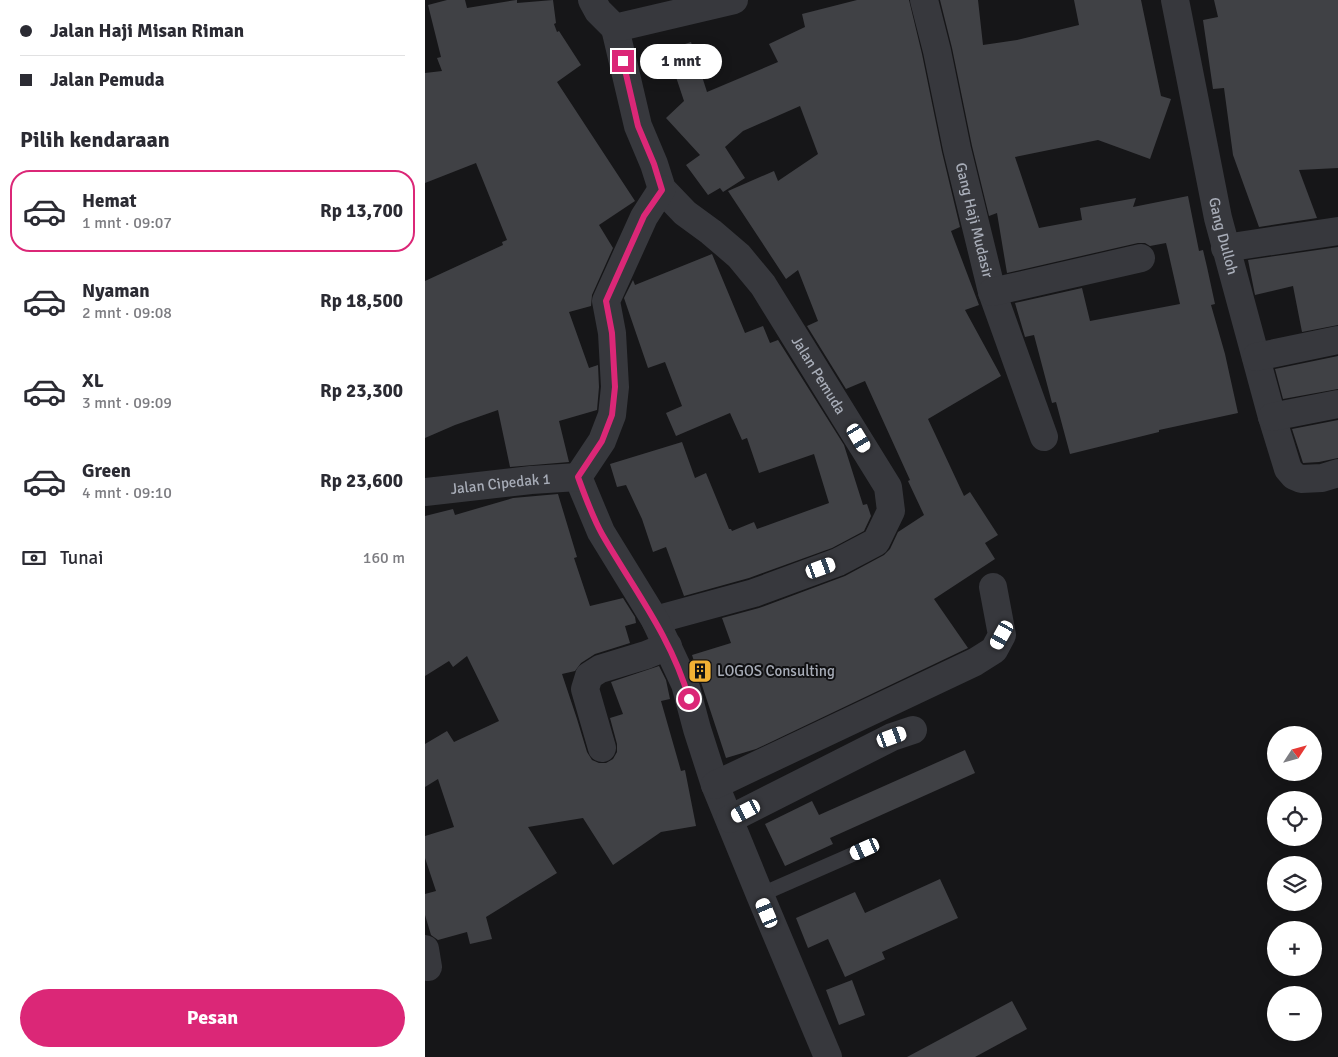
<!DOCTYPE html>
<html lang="id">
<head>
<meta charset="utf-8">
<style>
	body { margin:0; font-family:Signika,sans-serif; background:#f7f7f7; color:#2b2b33; height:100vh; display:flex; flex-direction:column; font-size:19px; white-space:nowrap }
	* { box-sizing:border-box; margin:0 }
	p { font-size:16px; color:#7c7c81 }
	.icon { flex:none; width:28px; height:28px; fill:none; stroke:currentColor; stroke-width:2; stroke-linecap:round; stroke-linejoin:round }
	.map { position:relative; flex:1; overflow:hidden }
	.drawer { display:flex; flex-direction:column; background:#fff; width:425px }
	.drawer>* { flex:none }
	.hud { display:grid; align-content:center; height:110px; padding:0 20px; background:#fff }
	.needle { width:32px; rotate:54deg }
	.tools { position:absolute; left:842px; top:726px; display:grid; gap:10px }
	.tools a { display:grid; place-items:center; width:55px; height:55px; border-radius:50%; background:#fff; box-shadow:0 2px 12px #0003; font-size:25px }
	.end { position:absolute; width:22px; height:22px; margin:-11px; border:6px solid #db2777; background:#fff; box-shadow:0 0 0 2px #fff }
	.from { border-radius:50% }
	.bubble { position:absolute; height:35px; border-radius:18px; background:#fff; box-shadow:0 2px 12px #0003; font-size:16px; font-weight:700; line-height:35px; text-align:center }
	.car { position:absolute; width:15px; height:30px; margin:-15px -8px; border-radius:6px; box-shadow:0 0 4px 1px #0007; background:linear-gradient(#fff 24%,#345 0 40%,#fff 0 76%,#345 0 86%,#fff 0) }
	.hud b { display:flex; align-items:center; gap:18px; height:48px; font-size:19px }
	.hud b+b { border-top:1px solid #e1e1e2 }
	.hud i { width:12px; height:12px; background:#2b2b33 }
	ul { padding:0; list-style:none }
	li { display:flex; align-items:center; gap:15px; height:82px; margin:0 10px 8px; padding:0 10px; border:2px solid transparent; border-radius:20px }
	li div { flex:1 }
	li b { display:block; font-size:19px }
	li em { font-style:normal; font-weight:700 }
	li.selected { border-color:#db2777 }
	li>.icon { width:45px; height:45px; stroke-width:1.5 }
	h2 { padding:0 20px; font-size:22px; line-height:60px }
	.pay { display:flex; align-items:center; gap:12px; height:55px; padding:0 20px; font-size:19px }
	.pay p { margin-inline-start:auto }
	.action { display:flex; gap:10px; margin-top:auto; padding:10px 20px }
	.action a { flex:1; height:58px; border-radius:30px; background:#db2777; color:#fff; font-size:20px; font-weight:700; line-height:58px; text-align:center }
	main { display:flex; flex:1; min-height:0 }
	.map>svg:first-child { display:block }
</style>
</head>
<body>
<main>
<section class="drawer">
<div class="hud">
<b><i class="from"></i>Jalan Haji Misan Riman</b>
<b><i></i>Jalan Pemuda</b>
</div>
<h2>Pilih kendaraan</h2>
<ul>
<li class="selected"><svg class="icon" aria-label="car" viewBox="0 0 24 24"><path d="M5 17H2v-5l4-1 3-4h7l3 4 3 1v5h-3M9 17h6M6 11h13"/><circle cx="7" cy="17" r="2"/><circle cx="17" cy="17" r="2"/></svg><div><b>Hemat</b><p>1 mnt · 09:07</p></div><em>Rp 13,700</em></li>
<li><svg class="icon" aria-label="car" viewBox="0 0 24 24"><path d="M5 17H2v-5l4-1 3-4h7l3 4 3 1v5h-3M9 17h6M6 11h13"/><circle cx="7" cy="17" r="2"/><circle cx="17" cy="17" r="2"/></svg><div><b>Nyaman</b><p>2 mnt · 09:08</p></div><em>Rp 18,500</em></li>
<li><svg class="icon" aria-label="car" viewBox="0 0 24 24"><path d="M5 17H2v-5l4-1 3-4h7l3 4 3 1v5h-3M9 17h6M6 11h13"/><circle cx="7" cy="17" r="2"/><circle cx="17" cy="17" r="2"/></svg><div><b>XL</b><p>3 mnt · 09:09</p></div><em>Rp 23,300</em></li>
<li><svg class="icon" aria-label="car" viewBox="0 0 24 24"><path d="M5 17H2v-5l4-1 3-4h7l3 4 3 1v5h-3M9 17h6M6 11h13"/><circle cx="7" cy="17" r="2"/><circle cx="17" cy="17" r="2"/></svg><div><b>Green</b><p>4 mnt · 09:10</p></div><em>Rp 23,600</em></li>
</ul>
<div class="pay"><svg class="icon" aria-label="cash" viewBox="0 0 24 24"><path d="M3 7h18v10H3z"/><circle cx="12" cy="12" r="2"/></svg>Tunai<p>160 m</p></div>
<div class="action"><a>Pesan</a></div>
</section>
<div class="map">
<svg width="913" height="1057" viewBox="0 0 913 1057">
	<rect width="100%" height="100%" fill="#161618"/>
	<path fill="#404145" d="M22 0H40L42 8 91 0H92V3L128 0 131 23 129 24 132 32 134 31 156 65 132 82 210 201 174 225 188 248 167 295 166 306 144 312 164 368 173 365 174 387 172 410 134 421 144 462 85 467 73 410 30 425 0 438V281L78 245 77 242 82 240 51 163 0 183V73L17 71 12 58 16 57 3 5Z
		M432 0H484L497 54 517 152 535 227 526 231 554 305 540 310 576 376 503 419 539 496 545 492 573 535 560 543 570 559 509 599 543 648 331 749 301 758 267 655 306 643 297 618 334 608 420 576 459 555 465 549 473 532 499 515 483 481 485 480 440 381 421 389 382 326 393 321 373 270 361 279 303 191 349 171 353 181 393 154 375 106 318 131 300 147 320 178 298 192 295 188 283 195 261 165 275 155 241 118 259 101 242 50 266 42 282 92 353 62 344 44 380 27 377 14Z
		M515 0H553L558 45 592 40 654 25 649 0H716L736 96 746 99 725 159 673 140 590 157 614 228 657 220 655 208 711 198 708 207 763 196 774 251 778 250 782 267 790 304 786 305 800 354 813 413 734 430V432L645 454 631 402 627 403 609 335 600 337 590 303 657 288 665 321 755 304 743 251 741 243 725 246 720 243H713L582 273 572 213 564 216 547 146 527 48Z
		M789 0H913V168L874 170 892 218 834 227 808 155 799 88 788 89 778 20 793 17Z
		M913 247V325L877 332 868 286 830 295 823 260Z
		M287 254 320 333 338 326 345 343 353 340 419 445 438 505 442 504 446 516 439 531 407 548 324 578 259 596 241 547 228 552 217 519 201 485 192 487 185 464 257 442 270 478 281 473 304 529H306L307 531 329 522 332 529 404 503 389 454 334 473 322 438 317 440 305 413 251 436 241 413 257 406 240 362 223 368 199 298 208 280 210 285Z
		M913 356V389L858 399 850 369Z
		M913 420V458L894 462 878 463 867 429Z
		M133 494 152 557 149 558 165 606 198 598 210 617 211 623 200 626 205 643 170 654 156 663 150 671 137 674 152 719 162 752 167 760 174 763H181L188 759 192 752V744L185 718 198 714 186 682 234 666 241 680 245 699 236 701 256 771 260 770 271 826 236 832 188 865 158 818 103 827 132 873 61 917 67 939 45 944 42 932 13 940 6 935 0 915V894L11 891 0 858V836L29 827 13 779 0 787V744L22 731 29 742 74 721 42 656 28 667 24 661 0 676V516L28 509 30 515 88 498Z
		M540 750 550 773 405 838 408 844 360 866 340 824 387 801 394 815Z
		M515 879 533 918 457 952 460 959 420 977 403 939 383 948 371 918 430 892 440 913Z
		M427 980 440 1015 414 1025 401 990Z
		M587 1001 602 1029 550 1057H482Z"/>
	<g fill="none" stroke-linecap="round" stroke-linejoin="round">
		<path stroke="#37383d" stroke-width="15" d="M335 895 440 849"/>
		<g stroke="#37383d" stroke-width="28">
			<path id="s1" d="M499 0 512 51 532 149 567 292 619 437"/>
			<path id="s2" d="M750 0 793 218 847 417 863 469 869 476 876 479 897 478 913 473"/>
			<path id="s3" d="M190 28 213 126 229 164 237 189 260 213 286 232 314 256 338 285 463 487 466 511 451 542 413 562 329 593 230 620"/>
			<path d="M800 248 913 231"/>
			<path d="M567 292 716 258"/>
			<path d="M831 357 913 340"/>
			<path d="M847 417 913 404"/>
			<path d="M153 477 176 532 230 620 260 684 272 729 290 785 335 895 403 1057"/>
			<path d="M153 477 177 441 187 415 190 387 187 333 181 301 219 217 237 189"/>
			<path id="s4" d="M0 492 106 480 153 477"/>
			<path d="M177 748 160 689 164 676 175 669 221 655 243 646"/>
			<path d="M290 785 550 662 569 650 577 635 568 587"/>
			<path d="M305 819 467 737 488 730"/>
			<path d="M0 949 3 967"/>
		</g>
		<path stroke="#37383d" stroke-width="28" d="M167 0 173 11 190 28 309 0"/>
	</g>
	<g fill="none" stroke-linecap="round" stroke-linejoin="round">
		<path stroke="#db2777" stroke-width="6" d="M198 61 213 126 229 164 237 190 219 216 181 301 187 333 190 387 187 415 177 441 153 477C160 496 167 516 177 534 208 588 247 638 264 699"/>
	</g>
	<defs>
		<g id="building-square" transform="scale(1.25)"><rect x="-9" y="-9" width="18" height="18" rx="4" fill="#f2b134" stroke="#111113"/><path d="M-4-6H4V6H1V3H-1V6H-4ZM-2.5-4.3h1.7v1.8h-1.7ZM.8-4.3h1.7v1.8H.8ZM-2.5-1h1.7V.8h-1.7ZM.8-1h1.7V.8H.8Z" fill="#111"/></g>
	</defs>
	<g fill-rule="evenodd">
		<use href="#building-square" x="275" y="671"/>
	</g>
	<g text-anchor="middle" stroke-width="4" stroke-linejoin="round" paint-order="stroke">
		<g font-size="15" fill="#a8adb8" stroke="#111113">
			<text dy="5" stroke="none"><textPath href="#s1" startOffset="226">Gang Haji Mudasir</textPath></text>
			<text dy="5" stroke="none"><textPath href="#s2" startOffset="241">Gang Dulloh</textPath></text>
			<text dy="5" stroke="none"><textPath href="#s3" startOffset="414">Jalan Pemuda</textPath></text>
			<text dy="5" stroke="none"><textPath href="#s4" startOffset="76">Jalan Cipedak 1</textPath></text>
		</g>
		<g font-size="15" fill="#a8adb8" stroke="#111113" text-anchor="start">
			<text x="292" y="676">LOGOS Consulting</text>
		</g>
	</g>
</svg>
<div class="tools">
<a><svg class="needle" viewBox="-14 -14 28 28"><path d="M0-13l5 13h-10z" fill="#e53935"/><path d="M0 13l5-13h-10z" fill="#7c7c81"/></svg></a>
<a><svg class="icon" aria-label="locate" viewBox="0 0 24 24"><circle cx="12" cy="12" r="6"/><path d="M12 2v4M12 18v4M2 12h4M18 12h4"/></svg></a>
<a><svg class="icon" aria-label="layers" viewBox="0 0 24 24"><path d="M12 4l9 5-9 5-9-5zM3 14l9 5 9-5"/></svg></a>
<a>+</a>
<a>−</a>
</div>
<i class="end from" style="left:264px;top:699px"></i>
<i class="end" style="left:198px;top:61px"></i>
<div class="bubble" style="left:215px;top:44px;width:82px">1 mnt</div>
<i class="car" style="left:434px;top:438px;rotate:149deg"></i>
<i class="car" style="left:396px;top:568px;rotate:70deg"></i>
<i class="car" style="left:577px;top:635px;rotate:209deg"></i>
<i class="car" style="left:467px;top:737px;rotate:70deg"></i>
<i class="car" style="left:321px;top:811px;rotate:243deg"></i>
<i class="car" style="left:440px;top:849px;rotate:246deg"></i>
<i class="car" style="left:342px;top:913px;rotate:337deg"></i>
</div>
</main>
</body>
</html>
